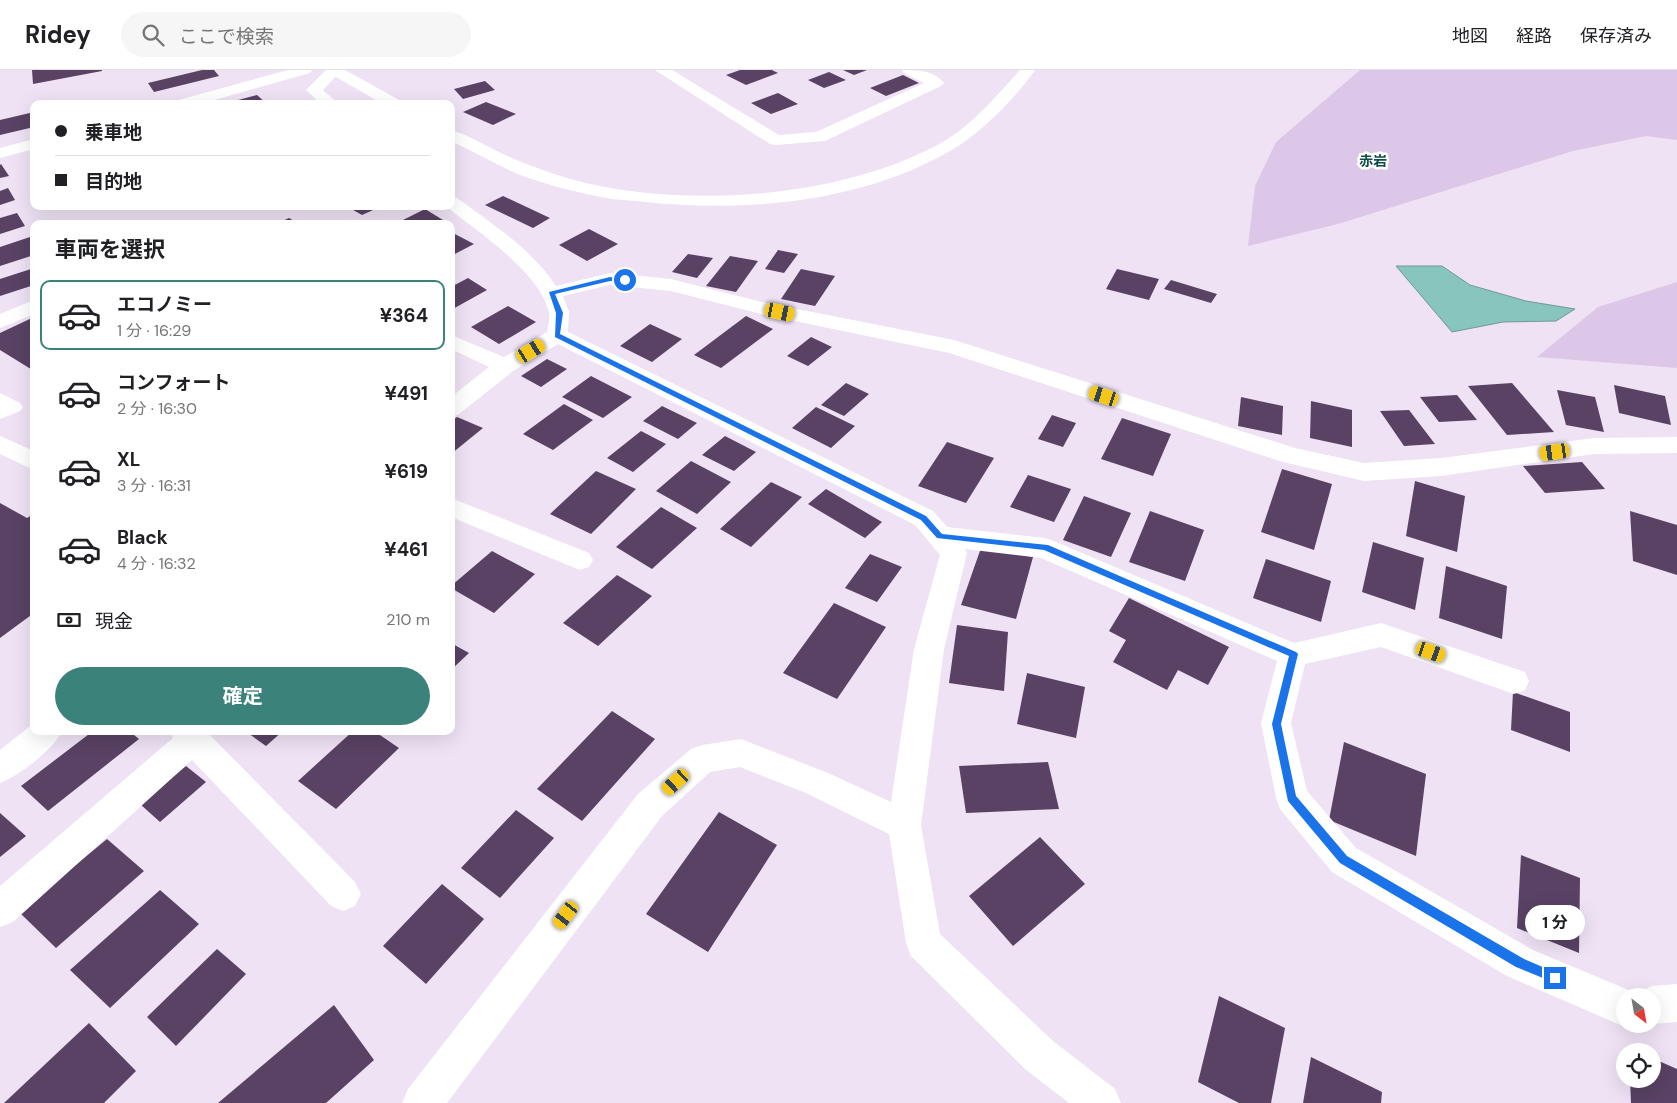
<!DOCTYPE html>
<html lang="ja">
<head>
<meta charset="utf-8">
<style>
	body { margin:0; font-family:"DM Sans","Noto Sans JP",sans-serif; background:#f6f6f6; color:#202124; height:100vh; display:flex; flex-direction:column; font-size:19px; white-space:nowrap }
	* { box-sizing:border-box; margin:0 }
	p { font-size:16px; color:#757577 }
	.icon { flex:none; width:28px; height:28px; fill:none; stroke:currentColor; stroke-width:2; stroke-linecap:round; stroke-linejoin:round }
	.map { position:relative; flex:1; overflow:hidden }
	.details { position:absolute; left:30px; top:150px; width:425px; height:515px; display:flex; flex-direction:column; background:#fff; border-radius:10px; box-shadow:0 5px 20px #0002 }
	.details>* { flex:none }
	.top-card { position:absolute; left:30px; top:30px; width:425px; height:110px; border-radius:10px; box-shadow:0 5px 20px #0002; display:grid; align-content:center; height:110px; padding:0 25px; background:#fff }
	.needle { width:32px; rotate:149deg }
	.buttons { position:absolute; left:1616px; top:918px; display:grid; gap:10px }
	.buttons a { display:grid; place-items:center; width:45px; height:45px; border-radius:50%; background:#fff; box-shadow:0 5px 20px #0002; font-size:25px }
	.end { position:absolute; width:22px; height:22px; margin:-11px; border:6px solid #1a73e8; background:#fff; box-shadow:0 0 0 2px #fff }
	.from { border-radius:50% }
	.bubble { position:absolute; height:35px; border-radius:18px; background:#fff; box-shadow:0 5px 20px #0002; font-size:16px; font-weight:700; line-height:35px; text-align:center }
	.car { position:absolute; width:15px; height:30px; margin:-15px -8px; border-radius:6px; box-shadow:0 0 4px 1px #0007; background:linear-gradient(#f5c518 24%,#345 0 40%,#f5c518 0 76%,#345 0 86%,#f5c518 0) }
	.top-card b { display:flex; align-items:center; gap:18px; height:48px; font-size:19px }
	.top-card b+b { border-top:1px solid #e0e0e0 }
	.top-card i { width:12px; height:12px; background:#202124 }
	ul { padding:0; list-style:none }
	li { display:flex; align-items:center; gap:15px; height:70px; margin:0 10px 8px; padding:0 15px; border:2px solid transparent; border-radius:10px }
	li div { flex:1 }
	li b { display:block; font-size:19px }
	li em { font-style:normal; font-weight:700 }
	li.selected { border-color:#3b827b }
	li>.icon { width:45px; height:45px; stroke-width:1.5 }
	h2 { padding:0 25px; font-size:22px; line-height:60px }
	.pay { display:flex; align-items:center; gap:12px; height:55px; padding:0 25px; font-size:19px }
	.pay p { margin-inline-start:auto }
	.primary-button { display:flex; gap:10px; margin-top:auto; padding:10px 25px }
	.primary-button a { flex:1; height:58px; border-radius:30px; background:#3b827b; color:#fff; font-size:20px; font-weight:700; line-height:58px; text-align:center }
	header { display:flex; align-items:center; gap:30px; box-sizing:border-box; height:70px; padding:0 25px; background:#fff; border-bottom:1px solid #e0e0e0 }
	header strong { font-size:24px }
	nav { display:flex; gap:28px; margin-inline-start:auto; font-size:18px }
	.search { width:350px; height:45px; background:#f6f6f6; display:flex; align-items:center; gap:12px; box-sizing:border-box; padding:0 18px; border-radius:28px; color:#757577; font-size:19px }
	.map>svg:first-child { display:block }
</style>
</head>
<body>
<header>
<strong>Ridey</strong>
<div class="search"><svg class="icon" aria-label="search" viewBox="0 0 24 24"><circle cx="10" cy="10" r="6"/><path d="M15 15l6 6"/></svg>ここで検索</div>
<nav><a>地図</a><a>経路</a><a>保存済み</a></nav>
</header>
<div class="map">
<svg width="1677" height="1033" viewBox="0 0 1677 1033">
	<rect width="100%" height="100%" fill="#eee2f4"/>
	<path fill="#ddc7e8" d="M1360 0H1677V70L1646 66 1573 81 1338 154 1248 176 1255 116 1276 72Z
		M1677 212V298L1537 287 1598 237Z"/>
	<path fill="#88c5be" stroke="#709996" d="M1396 196H1442L1470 215 1526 231 1575 239 1556 251 1503 252 1452 262Z"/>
	<path fill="#594264" d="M32 0H102V1L33 14Z
		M202 0H214L219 6 154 22 148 13Z
		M740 0H772L778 3 746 15 726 5Z
		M843 0H867L854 5Z
		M829 2 846 10 824 18 808 10Z
		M903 5 919 13 886 26 870 18Z
		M485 11 495 20 463 29 454 19Z
		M778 23 798 34 771 44 751 33Z
		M257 25 267 34H227V33Z
		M486 32 516 44 493 55 463 42Z
		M34 42V57L0 65V50Z
		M1 94 9 106 0 108V95Z
		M8 118 15 130 0 135V121Z
		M503 126 550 148 533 158 485 135Z
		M346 136H382L362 145Z
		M425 139 443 150 435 154H395Z
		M17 143 25 156 0 164V148Z
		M289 148 299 154H276Z
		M589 159 618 174 587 191 559 175Z
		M451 162 474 174 451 186Z
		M30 167 34 173V185L0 196V177Z
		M778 180 798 184 784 203 765 199Z
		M688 184 713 188 697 208 672 202Z
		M730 186 758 191 736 222 706 216Z
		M34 198V215L0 226V209Z
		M801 199 835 206 815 236 781 229Z
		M1117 199 1159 209 1149 230 1106 219Z
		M468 208 487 220 451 240V217Z
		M1171 210 1217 224 1211 233 1164 219Z
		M508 236 536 252 499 274 471 257Z
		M746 246 773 259 721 298 694 285Z
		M34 247V301L0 280V263Z
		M650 254 682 269 652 292 620 276Z
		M811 267 832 277 808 296 787 286Z
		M547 289 567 299 541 317 521 306Z
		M591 306 632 327 603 348 562 327Z
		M846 313 869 324 844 346 821 335Z
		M1512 313 1554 362 1507 365 1468 316Z
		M1614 315 1665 326 1671 355 1619 343Z
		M1557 320 1595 327 1604 362 1566 355Z
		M1457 325 1477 350 1439 352 1420 327Z
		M1241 327 1283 336 1282 365 1238 356Z
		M1311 331 1352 340V377L1310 368Z
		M564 334 593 350 553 380 523 364Z
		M662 336 697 353 678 369 643 351Z
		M816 337 855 356 831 378 792 358Z
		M1409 340 1435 374 1404 376 1380 341Z
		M1052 345 1076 353 1063 377 1038 369Z
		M457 347 483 358 451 384V351Z
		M1122 348 1171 364 1153 406 1101 389Z
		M641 361 666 374 633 402 607 388Z
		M725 366 756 382 734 401 702 385Z
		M947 372 994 388 966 433 918 416Z
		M691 391 731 412 697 444 656 421Z
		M1582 392 1605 419 1545 423 1523 396Z
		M1282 399 1332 414 1314 480 1261 462Z
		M596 401 636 419 591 464 550 444Z
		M1028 405 1071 419 1054 452 1010 437Z
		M1415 411 1465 426 1457 482 1406 466Z
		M771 412 802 427 751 477 720 459Z
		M826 419 882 452 865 468 808 434Z
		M1084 426 1131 443 1111 487 1063 470Z
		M0 433 27 448 34 444V543L0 568Z
		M661 437 697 458 652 499 616 477Z
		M1150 441 1204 460 1185 511 1129 492Z
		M1630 441 1677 455V505L1633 491Z
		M1373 472 1424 488 1415 540 1362 522Z
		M982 475 1033 487 1016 549 961 535Z
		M492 481 535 504 494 543 451 518V516Z
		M870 484 902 497 877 532 845 518Z
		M1266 489 1331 511 1321 552 1253 528Z
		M1446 496 1507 516 1502 569 1439 548Z
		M617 505 652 526 598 576 563 553Z
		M1129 528 1229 577 1208 615 1178 600 1167 620 1113 592 1126 570 1109 561Z
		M834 533 886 557 837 629 783 603Z
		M957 555 1008 562 1004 621 949 613Z
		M451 573 469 583 451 600Z
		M1027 603 1085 617 1076 668 1017 654Z
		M1513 622 1570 642V682L1511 660Z
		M612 641 655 669 582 751 537 719Z
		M93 661H129L139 669 48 741 21 716Z
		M245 661H283L266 676Z
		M353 661H374L399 678 336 739 298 711Z
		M1344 672 1426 704 1416 786 1329 750Z
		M1048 692 1059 739 966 743 959 696Z
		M186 696 206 712 160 752 140 734Z
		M516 740 554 768 500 828 461 798Z
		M719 742 777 775 708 882 646 844Z
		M0 743 26 766 0 787Z
		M1040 767 1085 814 1013 876 969 826Z
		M107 769 144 801 56 878 19 842Z
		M1521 785 1580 808 1579 883 1517 858Z
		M442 814 484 849 426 914 383 876Z
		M160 820 199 854 110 938 70 900Z
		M217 879 246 904 176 976 147 947Z
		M1219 926 1285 958 1271 1033H1239L1198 1012Z
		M334 935 374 990 326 1033H218Z
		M89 953 136 1001 104 1033H4Z
		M1311 987 1382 1022 1381 1033H1303Z
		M1652 988 1677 999V1033H1631L1630 1009H1652Z"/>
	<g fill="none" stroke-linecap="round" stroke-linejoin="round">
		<path fill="#fff" fill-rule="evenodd" d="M0 323 20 333 23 337 20 341 0 349Z"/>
		<path fill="#fff" fill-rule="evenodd" d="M326 0H342L323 20 339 34H321L306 20Z
			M655 0H672L779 65 816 62 924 13 904 3 902 0C916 0 934 0 944 13L941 16 825 71 776 75 770 74Z
			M451 127 457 128C492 154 532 179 556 216L610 203 671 209 762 232 954 270 1295 378 1364 393 1441 388 1594 368 1677 367V383L1594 384 1441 406 1364 411 1283 392 949 283 761 244 671 221 610 215 563 226 569 242 568 262 933 441 947 457 1045 468 1054 471 1294 573 1381 553 1525 602 1529 611 1525 620 1514 624 1381 577 1305 594 1291 653 1307 721 1356 778 1533 880 1638 924 1639 922 1652 916 1677 914V952L1652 954V926H1625V954H1633L1625 957 1507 906 1332 802 1280 739 1276 728 1261 653 1277 591 1041 488 965 479 967 483 944 579 921 755 940 864 1053 971 1115 1019 1121 1033H1069L1025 999 911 886 906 873 889 764 806 723 740 697 710 702 662 746 447 1033H402L408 1019 638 724 691 679 702 675 741 669 828 703 891 732 914 579 940 485 915 455 558 274 513 301 459 344 451 347V327L489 297 451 279V265L504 287 547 262C548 256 550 249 549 243 542 204 475 159 445 136H451Z
			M34 230V244L0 258V244Z
			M0 366 34 381V400L0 384Z
			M451 428 589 483 593 490 589 497 580 500 451 447Z
			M34 653V661H62C54 679 19 706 0 713V680Z
			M170 661H206L355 812 361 824 355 836 343 841 331 836 192 690 13 852 0 857V816L173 668Z"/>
		<path fill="#fff" fill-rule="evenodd" d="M288 0H312L310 3 200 34H173L175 31Z
			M327 0H345L401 31 403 34H383L329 3Z
			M1020 0H1035C1018 25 983 61 957 77 866 132 749 143 645 132 629 130 612 130 596 126 568 120 539 113 513 102 492 92 472 81 451 71V60C469 65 486 76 503 84 525 94 547 102 570 109 681 140 845 129 946 70 975 52 997 25 1020 0Z
			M34 69V79L0 88V78Z"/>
	</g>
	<path fill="#1a73e8" d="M610 207 628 210 625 212 610 211 555 224 563 243 560 264 926 446 942 464 1048 475 1296 582 1298 584 1281 654 1296 726 1347 786 1524 889 1559 904 1560 908 1559 912 1555 913 1516 897 1340 793 1288 731 1272 654 1289 586 1044 480 937 468 921 450 555 267 556 243 549 222Z"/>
	<g text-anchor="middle" stroke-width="5" stroke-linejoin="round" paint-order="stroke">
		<g font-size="14" font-weight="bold" fill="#104d48" stroke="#fff">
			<text x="1373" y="96">赤岩</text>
		</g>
	</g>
</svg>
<div class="buttons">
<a><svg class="needle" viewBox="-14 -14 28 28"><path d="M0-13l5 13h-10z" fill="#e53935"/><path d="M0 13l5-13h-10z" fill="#757577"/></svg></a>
<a><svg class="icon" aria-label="locate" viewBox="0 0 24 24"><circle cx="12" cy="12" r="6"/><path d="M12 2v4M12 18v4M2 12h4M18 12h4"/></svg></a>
</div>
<i class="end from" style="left:625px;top:210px"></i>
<i class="end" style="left:1555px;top:908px"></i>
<div class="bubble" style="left:1525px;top:835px;width:60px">1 分</div>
<i class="car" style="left:780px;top:242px;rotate:102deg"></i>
<i class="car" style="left:531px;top:281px;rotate:59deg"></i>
<i class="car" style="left:1104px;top:326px;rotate:288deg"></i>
<i class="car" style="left:1555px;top:382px;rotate:262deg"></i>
<i class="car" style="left:1431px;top:582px;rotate:109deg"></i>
<i class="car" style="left:676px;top:712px;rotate:228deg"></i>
<i class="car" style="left:566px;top:845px;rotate:217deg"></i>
<div class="top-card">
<b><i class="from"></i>乗車地</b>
<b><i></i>目的地</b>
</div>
<section class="details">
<h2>車両を選択</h2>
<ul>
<li class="selected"><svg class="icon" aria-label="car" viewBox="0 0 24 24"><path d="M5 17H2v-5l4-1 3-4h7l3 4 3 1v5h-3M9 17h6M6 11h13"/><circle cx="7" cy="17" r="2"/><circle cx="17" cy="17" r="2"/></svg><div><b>エコノミー</b><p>1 分 · 16:29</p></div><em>¥364</em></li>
<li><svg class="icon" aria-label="car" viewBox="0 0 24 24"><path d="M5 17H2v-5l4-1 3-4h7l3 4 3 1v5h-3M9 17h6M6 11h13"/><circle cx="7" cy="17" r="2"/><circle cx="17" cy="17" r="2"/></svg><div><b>コンフォート</b><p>2 分 · 16:30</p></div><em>¥491</em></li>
<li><svg class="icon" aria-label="car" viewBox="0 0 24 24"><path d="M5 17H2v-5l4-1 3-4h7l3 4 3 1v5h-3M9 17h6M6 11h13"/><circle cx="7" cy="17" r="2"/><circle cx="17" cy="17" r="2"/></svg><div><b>XL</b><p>3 分 · 16:31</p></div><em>¥619</em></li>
<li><svg class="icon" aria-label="car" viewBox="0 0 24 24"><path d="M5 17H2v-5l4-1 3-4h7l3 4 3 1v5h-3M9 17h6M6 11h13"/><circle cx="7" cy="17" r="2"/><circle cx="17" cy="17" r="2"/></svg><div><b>Black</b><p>4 分 · 16:32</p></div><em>¥461</em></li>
</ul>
<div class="pay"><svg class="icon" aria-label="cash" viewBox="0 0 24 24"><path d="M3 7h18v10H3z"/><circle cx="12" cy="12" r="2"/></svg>現金<p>210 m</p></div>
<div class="primary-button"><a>確定</a></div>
</section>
</div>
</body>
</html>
